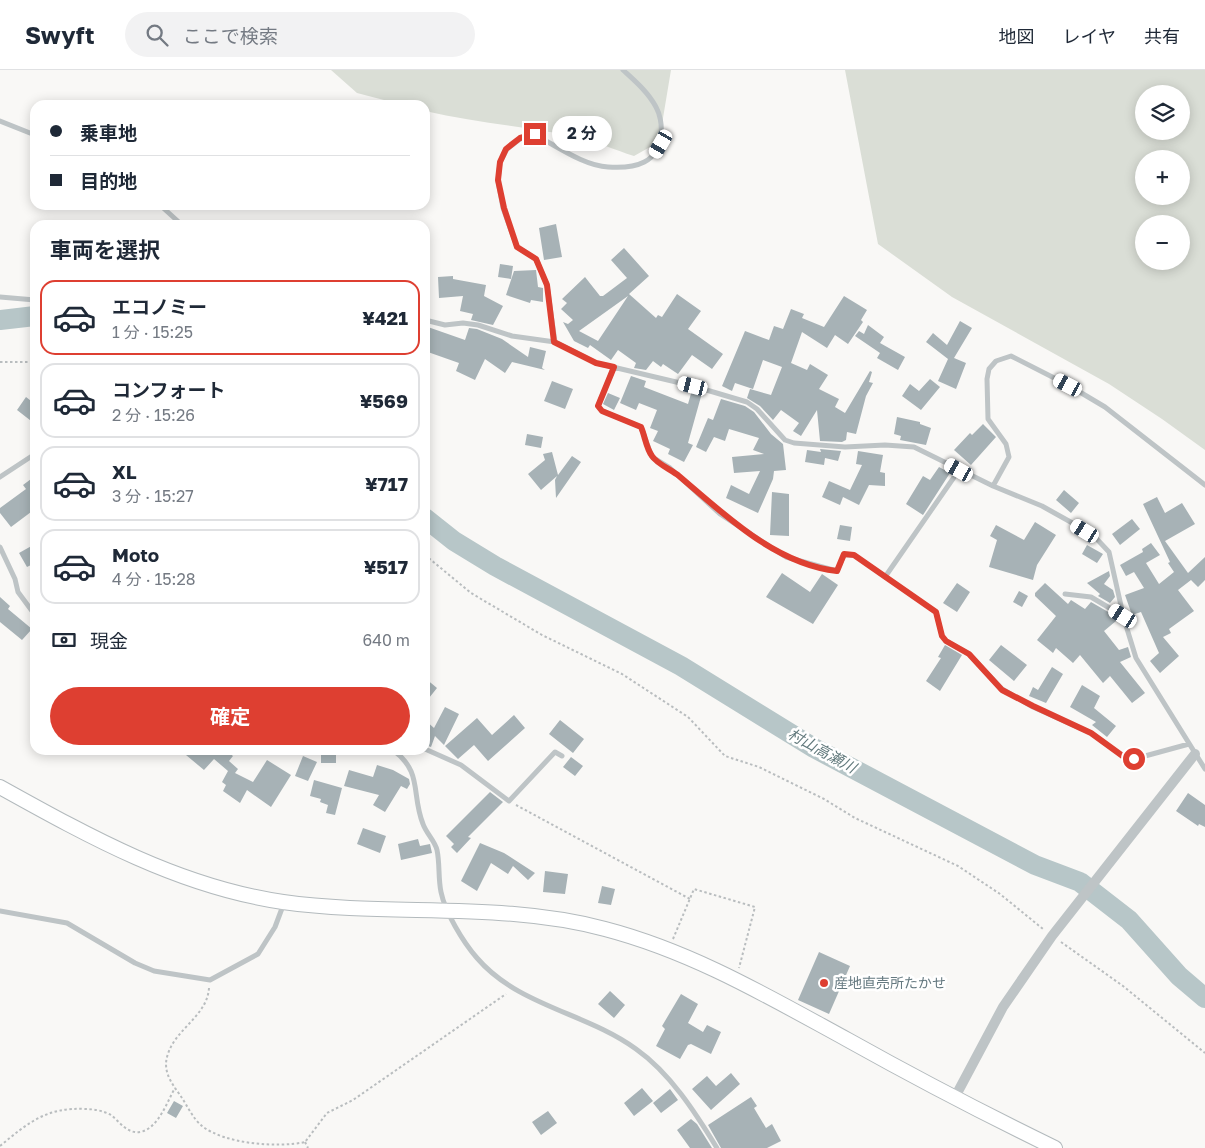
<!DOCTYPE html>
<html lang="ja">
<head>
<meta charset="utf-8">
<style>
	body { margin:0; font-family:"Golos Text","Noto Sans JP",sans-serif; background:#f2f2f3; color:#1f2937; height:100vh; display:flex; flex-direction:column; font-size:19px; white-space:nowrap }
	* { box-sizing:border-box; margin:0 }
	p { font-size:16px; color:#747a83 }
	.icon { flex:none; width:28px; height:28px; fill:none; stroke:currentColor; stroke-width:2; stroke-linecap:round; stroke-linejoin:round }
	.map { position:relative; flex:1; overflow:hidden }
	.details { position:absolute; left:30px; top:150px; width:400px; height:535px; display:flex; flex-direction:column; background:#fff; border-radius:15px; box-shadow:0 2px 12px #0003 }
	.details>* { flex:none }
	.guide { position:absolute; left:30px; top:30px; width:400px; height:110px; border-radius:15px; box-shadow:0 2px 12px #0003; display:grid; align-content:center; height:110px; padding:0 20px; background:#fff }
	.tools { position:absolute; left:1135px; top:15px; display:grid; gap:10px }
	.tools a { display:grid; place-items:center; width:55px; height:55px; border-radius:50%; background:#fff; box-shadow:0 2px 12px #0003; font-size:25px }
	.end { position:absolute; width:22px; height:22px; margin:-11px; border:6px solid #de3f31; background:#fff; box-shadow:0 0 0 2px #fff }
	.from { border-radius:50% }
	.bubble { position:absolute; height:35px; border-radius:18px; background:#fff; box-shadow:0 2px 12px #0003; font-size:16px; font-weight:700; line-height:35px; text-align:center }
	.car { position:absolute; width:15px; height:30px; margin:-15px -8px; border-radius:6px; box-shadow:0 0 4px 1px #0007; background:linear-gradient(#fff 24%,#345 0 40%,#fff 0 76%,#345 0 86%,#fff 0) }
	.guide b { display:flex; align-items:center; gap:18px; height:48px; font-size:19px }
	.guide b+b { border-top:1px solid #e0e1e3 }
	.guide i { width:12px; height:12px; background:#1f2937 }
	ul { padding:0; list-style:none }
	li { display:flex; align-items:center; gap:15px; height:75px; margin:0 10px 8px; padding:0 10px; border:2px solid #e0e1e3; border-radius:15px }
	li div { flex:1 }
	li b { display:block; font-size:19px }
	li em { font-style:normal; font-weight:700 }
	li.selected { border-color:#de3f31 }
	li>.icon { width:45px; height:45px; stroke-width:1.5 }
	h2 { padding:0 20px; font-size:22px; line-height:60px }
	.pay { display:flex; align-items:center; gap:12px; height:55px; padding:0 20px; font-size:19px }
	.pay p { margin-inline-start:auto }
	.primary-button { display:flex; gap:10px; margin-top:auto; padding:10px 20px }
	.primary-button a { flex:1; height:58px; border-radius:30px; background:#de3f31; color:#fff; font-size:20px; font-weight:700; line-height:58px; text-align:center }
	header { display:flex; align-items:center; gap:30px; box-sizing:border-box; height:70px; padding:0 25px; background:#fff; border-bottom:1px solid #e0e1e3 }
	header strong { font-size:24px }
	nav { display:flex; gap:28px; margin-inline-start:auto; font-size:18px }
	.search { width:350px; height:45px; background:#f2f2f3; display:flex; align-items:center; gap:12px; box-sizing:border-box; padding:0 18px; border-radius:28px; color:#747a83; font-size:19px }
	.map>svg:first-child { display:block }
</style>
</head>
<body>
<header>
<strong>Swyft</strong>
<div class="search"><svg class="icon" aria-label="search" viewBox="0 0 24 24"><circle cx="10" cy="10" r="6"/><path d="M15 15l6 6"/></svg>ここで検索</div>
<nav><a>地図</a><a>レイヤ</a><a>共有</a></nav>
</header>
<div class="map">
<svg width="1205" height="1078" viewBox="0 0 1205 1078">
	<rect width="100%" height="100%" fill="#f9f8f6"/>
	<path fill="#daded6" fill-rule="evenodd" d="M331 0H671L659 72 634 86C615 80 595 71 576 67 526 56 475 53 425 41V35H403L357 23Z
		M845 0H1205V380L1162 349 1109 314 952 227 878 174ZM1144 24H1181V61H1144ZM1144 89H1181V126H1144ZM1144 154H1181V191H1144Z"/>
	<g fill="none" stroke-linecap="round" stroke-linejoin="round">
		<path stroke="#b7c6c8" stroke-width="20" d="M0 250 35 246
			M425 448 454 471 495 496 681 596 814 678 1035 795 1080 812 1129 850 1179 906 1205 928"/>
	</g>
	<path fill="#a7b2b6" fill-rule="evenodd" d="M556 154 562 187 544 190 539 158Z
		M624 178 649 206 629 224 656 248 658 245 662 247 677 224 701 241 688 259 723 284 712 299 692 285 678 304 663 294 661 297 653 291 646 300 634 298 636 293 618 280 611 290 590 275 588 278 574 271 563 252 568 254 573 250 561 239 567 233 562 229 585 207 600 226H603L627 208 611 190ZM628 226 598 271 579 261Z
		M500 194 513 196 511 209 498 207Z
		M536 200 538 217 543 218V232L531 230 530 233 506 225 514 201Z
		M453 206V209L486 215 484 226 503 236 493 255 471 250 473 244 460 241 463 226 439 228 438 207Z
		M844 226 867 240 861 250 863 252 848 274 835 265 827 278 802 262 791 293 807 300 810 294 828 305 819 319 839 329 835 337 845 343 870 301 872 302 869 312 873 313 866 326 856 364 847 362 846 370 842 372 820 371 817 340 801 366 793 361 799 353 781 340 773 350 760 336 747 328 750 319 771 325 782 297 763 290 753 319 735 313 732 321 722 316 745 261 769 270 774 256 783 259 791 239 804 244 802 248 824 257Z
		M960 251 972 258 954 288 966 293 956 319 938 311 948 289 926 272 933 263 947 275Z
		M868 255 884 267 880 273 905 287 898 300 877 288 880 283 855 266 859 261 864 264Z
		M425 256 465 270 469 258 477 259 502 269 528 287 530 277 546 281 542 298 545 300 512 292 505 303 485 289 475 310 456 301 459 293 425 281Z
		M631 306 646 311 644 317 688 334 692 320 702 323 688 373 693 375 684 392 668 384 670 379 653 371 658 361 650 358 657 340 639 333 636 340 620 333Z
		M930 309 940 317 921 340 902 326 910 314 919 321Z
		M552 311 573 319 565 339 544 331Z
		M608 323 620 328 614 340 603 334Z
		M26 327 35 334V354L17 340Z
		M721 329 745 336 754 342 771 364 783 374 786 400 774 401 773 409 758 443 726 428 731 415 749 424 760 401 734 403 732 387 764 384 753 380 759 368 729 359 725 371 714 367 706 382 696 377 708 348 713 350Z
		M897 347 920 352V354L931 358 926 375 900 370 901 366 894 364Z
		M983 354 996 367 971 395 954 380 970 363 972 365Z
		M527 364 543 367 541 378 525 375Z
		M820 379 841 381 838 391 825 388 824 395 805 392 807 380 821 382Z
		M858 381 883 385 880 402 885 403V416L869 415 859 435 843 427 840 435 822 427 829 411 850 420 862 395 856 394Z
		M552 382 558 405 572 386 581 392 556 428 555 410 557 406 541 420 528 404 545 390 543 384Z
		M939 397 950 403 923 445 906 434 923 406 930 410Z
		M35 406V439L11 457 0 443V438L26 419 23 415Z
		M1064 420 1079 433 1071 443 1056 430Z
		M772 422 789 424V466L770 465Z
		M1157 427 1165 443 1182 433 1195 454 1165 471 1188 503 1205 487V510L1198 517 1191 510 1178 520 1194 541 1169 559 1171 563 1163 567 1179 586 1160 603 1150 591 1159 583 1141 542 1132 545 1125 525 1144 518 1134 502 1126 506 1120 495 1143 482 1142 479 1151 473 1160 485 1146 493 1159 514 1174 502 1168 493 1170 492 1143 434Z
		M1132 449 1140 459 1120 475 1112 464Z
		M1035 452 1056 465 1037 495 1033 510 989 497 997 470 990 466 996 455 1024 470Z
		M840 455 852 457 850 471 837 469Z
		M35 474V493L27 497 19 483Z
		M1087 475 1103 484 1097 493 1082 484Z
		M1109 501 1110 506 1104 514 1113 520 1115 527 1110 533 1098 526 1100 524 1087 513Z
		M782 503 810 522 822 504 838 515 813 554 766 527Z
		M957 513 970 522 957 542 943 533Z
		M1045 513 1068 534 1071 530 1085 539 1091 532 1110 543 1116 551 1104 561 1119 580 1128 577 1131 587 1120 592 1145 623 1132 633 1110 606 1103 613 1080 585 1073 593 1056 578 1053 583 1037 570 1056 546 1035 526V523Z
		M1019 521 1028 526 1022 537 1013 532Z
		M0 527 10 536 8 539 32 559 22 570 0 552Z
		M945 575 962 585 940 621 926 611 941 588 938 587Z
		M1001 575 1027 595 1014 611 989 590Z
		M1052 597 1063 604 1046 633 1029 626 1033 617 1038 620Z
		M425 608 437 618 425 633Z
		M1082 615 1100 626 1094 638 1116 656 1107 667 1092 655 1096 652 1070 637Z
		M445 637 459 644 444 675 435 666 431 677 425 675V650L434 658Z
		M514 645 525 658 488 691 474 675 458 689 445 676 477 648 492 665Z
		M560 650 584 669 573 683 549 664Z
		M180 680H222L219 683 221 685 226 680 233 686 229 691 238 699 235 703 253 712 267 690 291 705 271 737 247 720 240 733 223 721 226 715 222 712 228 701 214 689 204 700Z
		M321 684H336V693H321Z
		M303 686 317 692 308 711 295 706Z
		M571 687 583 696 575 706 563 697Z
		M377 695 393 700 409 709 410 714 407 719 401 716 385 742 373 735 379 725 344 716 349 700 373 707Z
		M314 710 342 718 335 745 326 743 328 735 320 732 321 729 310 726Z
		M490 722 503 732 468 767 471 768 457 783 451 777 454 774 446 766Z
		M1188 723 1205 735V757L1199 754 1198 756 1176 741Z
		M363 758 386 766 380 783 357 774Z
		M418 769 420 776 430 774 432 783 401 790 398 774Z
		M480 773 504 783 535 803 528 810 513 796 508 804 491 793 477 821 461 811Z
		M545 801 568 804 565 824 543 822Z
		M602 816 615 819 611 835 598 833Z
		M819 882 850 896 829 944 798 930Z
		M610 921 625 935 614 948 598 934Z
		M681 924 698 934 688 953 703 962 707 955 721 962 711 984 691 974 688 975 680 989 656 976 665 959 662 956Z
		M731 1003 740 1014 711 1040 692 1019 707 1006 716 1016Z
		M642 1018 653 1031 634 1046 624 1033Z
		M670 1019 678 1030 661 1043 653 1033Z
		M751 1027 757 1036 754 1038 766 1058 772 1054 781 1071 767 1078H721L708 1055Z
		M174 1031 183 1036 176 1048 167 1043Z
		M548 1041 557 1053 541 1065 532 1052Z
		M691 1049 697 1054 712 1078H690L677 1060Z"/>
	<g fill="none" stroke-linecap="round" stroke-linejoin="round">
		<g stroke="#b3babd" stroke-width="16">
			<path id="secondary" d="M0 717C90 767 180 817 283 832 390 847 500 831 605 859 693 882 769 927 848 970 916 1008 985 1044 1055 1078"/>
		</g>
		<path stroke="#b9bdbf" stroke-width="2" stroke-dasharray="2.5 2.5" stroke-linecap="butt" d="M0 292H35
			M425 485 471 523 542 565 622 604 688 647 725 686 759 697 824 729 855 748 958 796 1000 824 1043 859
			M516 735 690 829
			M673 869 694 819 755 837 739 898
			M1061 872 1123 916 1205 983
			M209 918C207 947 174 959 167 987 163 1002 172 1014 180 1025 187 1035 193 1049 202 1056 225 1074 277 1078 305 1072L327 1043 353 1030 506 924
			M305 1072 308 1078
			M0 1076C28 1053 46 1037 85 1039 94 1039 104 1041 111 1045 120 1052 127 1064 140 1062 158 1059 167 1032 175 1018"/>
		<path stroke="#bec4c6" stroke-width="5" d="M0 51 35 65
			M160 135 182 155
			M0 227 35 230
			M425 250 445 255 463 253 478 255 512 266 555 272 596 293 693 316 747 332 757 339 785 370 794 373 845 377 885 375 914 377 993 416 1042 436 1076 455 1094 466 1109 482 1124 549 1136 588 1205 699
			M555 272 547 215 536 189 517 177 503 138 498 111 500 92 507 79 520 69 535 65C557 76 584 96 608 97 635 99 660 93 661 63 662 55 660 44 656 37 648 22 635 11 623 0
			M614 297 598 336 602 341 641 357 652 387 670 398 720 444 786 487 837 501 844 485H854L936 542 942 566 946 571 969 584 1002 619 1033 637 1091 663 1124 687 1134 689 1189 674
			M0 407 35 384
			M993 416 1009 387 1006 374 988 349 987 309 989 299 996 291 1011 286 1068 315 1105 337 1205 415
			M0 477 15 509 18 522 35 545
			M885 507 959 400
			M1065 524 1091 527 1123 546
			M425 679 461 695 509 731 555 682 562 686
			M257 680H332
			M393 680C423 702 411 724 423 754 426 763 435 771 437 780 440 794 438 808 441 822 445 842 463 872 477 888 518 936 587 943 636 979 670 1003 695 1042 717 1078
			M0 841 67 853 135 893 154 901 210 910 258 884 275 857 284 833"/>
		<path stroke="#bec4c6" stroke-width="10" d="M954 1029 1003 937 1052 866 1195 684"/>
		<use href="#secondary" stroke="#fff" stroke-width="14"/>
	</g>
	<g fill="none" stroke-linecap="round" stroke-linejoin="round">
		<path stroke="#de3f31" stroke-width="6" d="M535 64 520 68 506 79 500 92 498 110 504 138 517 177 536 189 547 215 554 272 596 293 614 297 598 336 602 341 641 357C645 366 646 378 652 386 657 394 672 400 679 406 725 445 775 494 837 501L844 484 854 485 936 542 942 566 946 571 969 584 1002 620 1033 636 1091 663 1124 687 1134 689"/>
	</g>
	<circle fill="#de3f31" stroke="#fff" stroke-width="2" cx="824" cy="913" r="5"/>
	<g text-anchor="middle" stroke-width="5" stroke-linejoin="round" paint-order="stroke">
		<g font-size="14" fill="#657980" stroke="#fff" text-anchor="start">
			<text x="834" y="918">産地直売所たかせ</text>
		</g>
		<g font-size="15" font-style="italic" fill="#60787b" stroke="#fff">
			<text transform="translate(822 681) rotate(29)" y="5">村山高瀬川</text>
		</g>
	</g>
</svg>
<div class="tools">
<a><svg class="icon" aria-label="layers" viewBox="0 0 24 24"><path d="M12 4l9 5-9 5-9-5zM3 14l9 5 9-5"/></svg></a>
<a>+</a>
<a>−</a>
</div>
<i class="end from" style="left:1134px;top:689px"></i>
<i class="end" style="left:535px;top:64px"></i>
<div class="bubble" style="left:552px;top:46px;width:60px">2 分</div>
<i class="car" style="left:661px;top:74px;rotate:210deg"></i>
<i class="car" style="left:1068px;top:315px;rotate:298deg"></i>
<i class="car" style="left:693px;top:316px;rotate:284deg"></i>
<i class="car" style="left:959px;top:400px;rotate:299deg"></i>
<i class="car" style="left:1085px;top:461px;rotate:301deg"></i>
<i class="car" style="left:1123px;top:546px;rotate:303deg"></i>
<div class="guide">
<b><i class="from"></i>乗車地</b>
<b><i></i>目的地</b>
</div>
<section class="details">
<h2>車両を選択</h2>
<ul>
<li class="selected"><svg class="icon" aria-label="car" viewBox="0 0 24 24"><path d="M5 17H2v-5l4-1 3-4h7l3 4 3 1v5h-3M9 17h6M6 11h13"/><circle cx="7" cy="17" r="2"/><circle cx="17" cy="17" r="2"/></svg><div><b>エコノミー</b><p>1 分 · 15:25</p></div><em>¥421</em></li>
<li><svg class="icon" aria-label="car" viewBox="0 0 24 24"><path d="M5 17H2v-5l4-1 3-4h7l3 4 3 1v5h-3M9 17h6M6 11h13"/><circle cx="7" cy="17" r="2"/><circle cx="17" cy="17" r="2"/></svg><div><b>コンフォート</b><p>2 分 · 15:26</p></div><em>¥569</em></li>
<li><svg class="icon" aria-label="car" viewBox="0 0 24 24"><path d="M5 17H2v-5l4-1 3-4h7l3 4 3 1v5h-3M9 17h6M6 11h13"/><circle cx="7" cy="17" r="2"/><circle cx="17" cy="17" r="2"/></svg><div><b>XL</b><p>3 分 · 15:27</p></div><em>¥717</em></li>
<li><svg class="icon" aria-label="car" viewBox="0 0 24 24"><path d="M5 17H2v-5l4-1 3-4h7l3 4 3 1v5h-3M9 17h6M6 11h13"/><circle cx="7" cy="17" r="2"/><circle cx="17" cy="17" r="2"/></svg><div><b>Moto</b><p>4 分 · 15:28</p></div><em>¥517</em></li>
</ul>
<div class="pay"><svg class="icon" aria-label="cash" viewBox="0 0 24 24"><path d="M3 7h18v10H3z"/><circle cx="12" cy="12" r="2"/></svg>現金<p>640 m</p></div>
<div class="primary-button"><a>確定</a></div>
</section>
</div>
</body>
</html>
